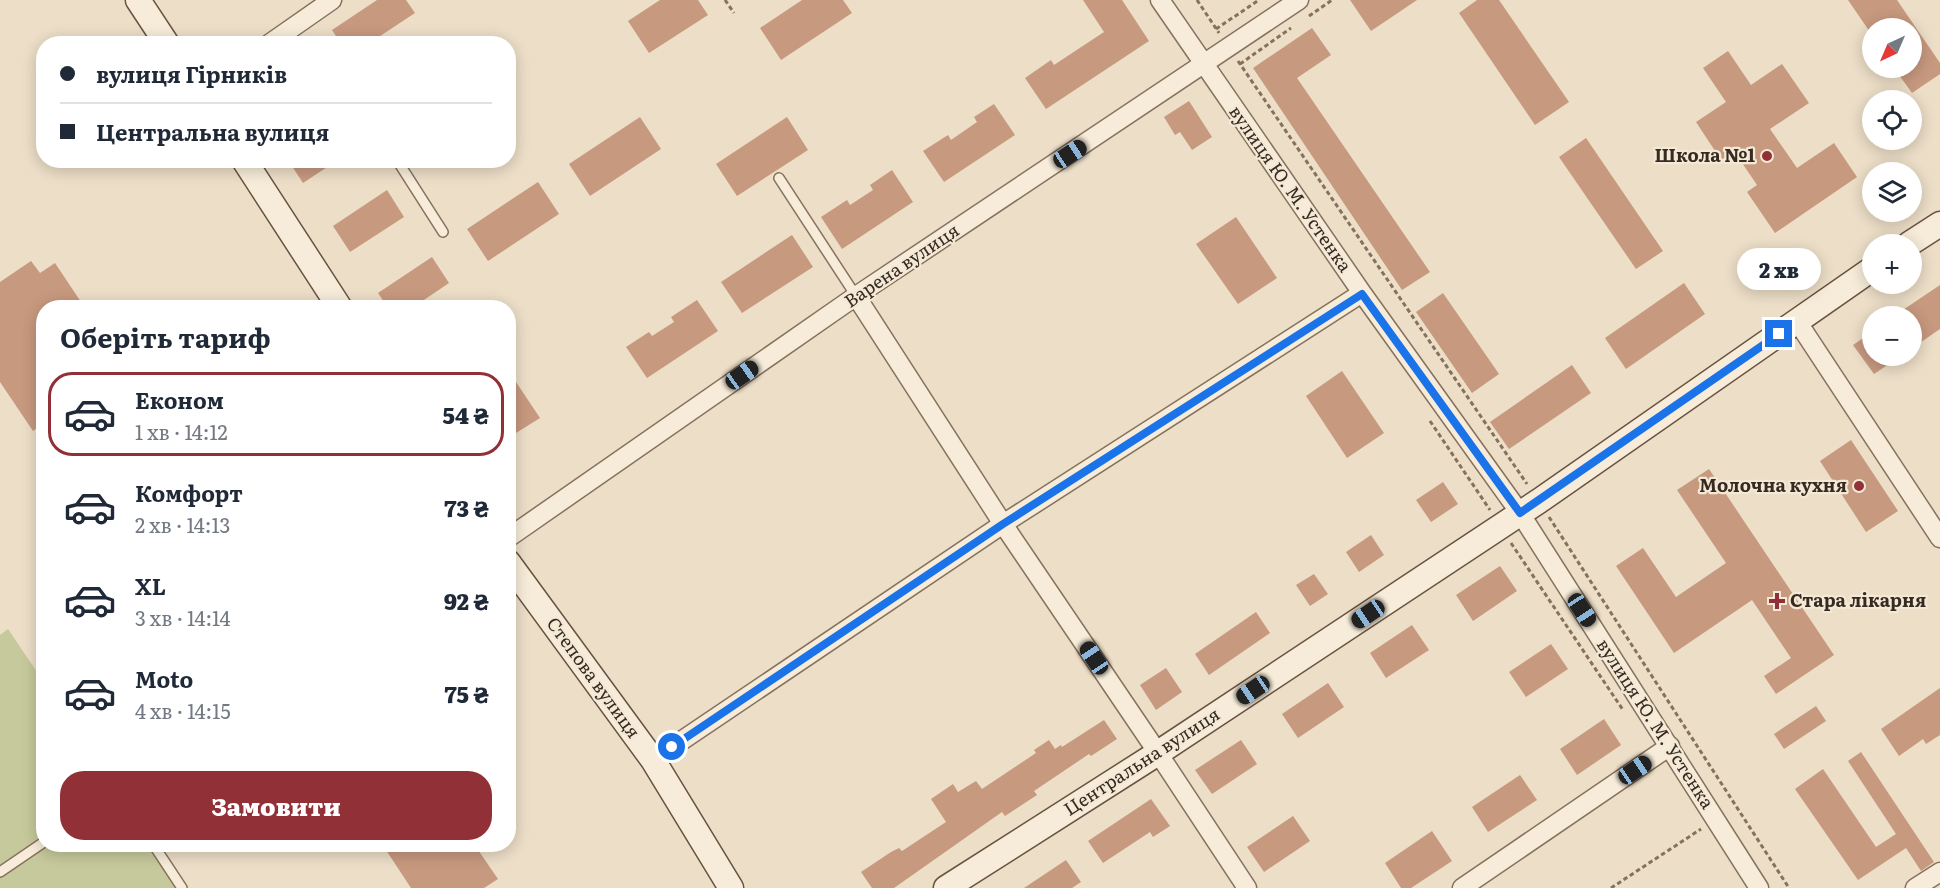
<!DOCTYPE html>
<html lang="uk">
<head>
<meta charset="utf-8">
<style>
	body { margin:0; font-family:Literata,serif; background:#f6f6f7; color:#1f2937; height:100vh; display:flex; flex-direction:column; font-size:22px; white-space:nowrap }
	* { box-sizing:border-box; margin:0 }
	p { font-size:20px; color:#747a83 }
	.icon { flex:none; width:33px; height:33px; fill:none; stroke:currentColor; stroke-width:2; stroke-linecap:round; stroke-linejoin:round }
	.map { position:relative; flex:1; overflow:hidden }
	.details { position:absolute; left:36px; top:300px; width:480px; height:552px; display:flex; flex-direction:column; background:#fff; border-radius:24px; box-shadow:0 3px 15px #0003 }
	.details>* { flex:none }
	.banner { position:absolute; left:36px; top:36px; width:480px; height:132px; border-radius:24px; box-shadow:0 3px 15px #0003; display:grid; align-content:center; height:132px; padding:0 24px; background:#fff }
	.needle { width:39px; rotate:224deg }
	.buttons { position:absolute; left:1862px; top:18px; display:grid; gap:12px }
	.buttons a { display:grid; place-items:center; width:60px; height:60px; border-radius:50%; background:#fff; box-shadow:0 3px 15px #0003; font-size:30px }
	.end { position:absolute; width:27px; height:27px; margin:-14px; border:8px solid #1a73e8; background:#fff; box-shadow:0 0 0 3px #fff }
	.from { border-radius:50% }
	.bubble { position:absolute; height:42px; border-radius:21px; background:#fff; box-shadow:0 3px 15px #0003; font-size:20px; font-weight:800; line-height:42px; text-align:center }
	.car { position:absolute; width:18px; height:36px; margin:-18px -9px; border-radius:8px; box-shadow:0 0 4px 2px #0007; background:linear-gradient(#222 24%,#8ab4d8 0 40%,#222 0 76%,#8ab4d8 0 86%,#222 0) }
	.banner b { display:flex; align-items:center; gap:21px; height:57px; font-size:22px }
	.banner b+b { border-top:2px solid #e0e1e3 }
	.banner i { width:15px; height:15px; background:#1f2937 }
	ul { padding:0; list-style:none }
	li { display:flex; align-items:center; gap:18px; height:84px; margin:0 12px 9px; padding:0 12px; border:3px solid transparent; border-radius:24px }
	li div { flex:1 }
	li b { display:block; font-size:22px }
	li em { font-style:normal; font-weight:800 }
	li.active { border-color:#913137 }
	li>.icon { width:54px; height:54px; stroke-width:1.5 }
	h2 { padding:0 24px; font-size:27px; line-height:72px }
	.primary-button { display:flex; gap:12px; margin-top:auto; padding:12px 24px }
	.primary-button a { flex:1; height:69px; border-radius:24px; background:#913137; color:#fff; font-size:24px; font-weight:800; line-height:69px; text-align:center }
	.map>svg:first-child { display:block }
</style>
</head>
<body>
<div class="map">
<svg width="1940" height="888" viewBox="0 0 1940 888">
	<rect width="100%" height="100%" fill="#ecdec7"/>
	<path fill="#c6c99b" d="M8 629 43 681 44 844 155 845 185 888H0V635Z"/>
	<path fill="#c7997f" d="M377 0H406L415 13 368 44H341L332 30Z
		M660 0H698L708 15 649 53 628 21Z
		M802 0H843L852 13 781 60 760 28Z
		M1083 0H1122L1149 41 1046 109 1025 78 1051 60 1054 65 1104 32Z
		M1350 0H1417L1371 31Z
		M1477 0H1499L1569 102 1535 125 1459 13Z
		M1848 0H1897L1940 63V74L1912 93 1894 68H1911V28H1872V35Z
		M1312 28 1331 55 1297 78 1430 272 1402 290 1253 68Z
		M1728 51 1751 85 1782 64 1809 103 1770 129 1797 168 1834 143 1857 177 1775 233 1747 192 1757 185 1734 151 1721 160 1696 122 1726 102 1703 68Z
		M1189 101 1212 137 1192 150 1180 132 1175 135 1164 117Z
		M994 104 1015 135 944 182 923 151 948 135 951 140 977 122 974 117Z
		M640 117 661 149 590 196 569 164Z
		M787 117 808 150 737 196 716 164Z
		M1586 138 1663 251 1636 269 1559 157Z
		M288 160H338L303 183Z
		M892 170 913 202 842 249 821 217 847 200 850 205 873 190 870 185Z
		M538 182 559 214 488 261 467 229Z
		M387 190 404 217 350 252 333 226Z
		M1236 217 1277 278 1238 304 1196 244Z
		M792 235 813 267 742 313 721 282Z
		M432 257 449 283 412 308H388L378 293Z
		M31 261 40 273 55 263 85 308H44V423L33 431 0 382V282Z
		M1684 283 1705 314 1626 369 1605 338Z
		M1940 285V329L1911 349V316H1894Z
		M1443 293 1499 374 1472 393 1416 312Z
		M697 300 718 331 647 378 626 347 649 332 652 336 674 322 671 317Z
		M1872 332V356H1901L1874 374 1853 345Z
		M1572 365 1591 393 1509 449 1490 422Z
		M508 370 540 418 508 438Z
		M1342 371 1384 433 1347 458 1306 396Z
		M1851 440 1898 511 1866 532 1820 461Z
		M1709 469 1834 655 1776 694 1764 676 1791 658 1752 600 1674 653 1616 566 1643 548 1676 597 1726 563 1677 490Z
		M1443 482 1458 504 1431 522 1416 500Z
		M1371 535 1384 555 1359 572 1346 552Z
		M1500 566 1517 591 1473 621 1456 595Z
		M1314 574 1328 594 1310 606 1296 585Z
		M1256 612 1270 633 1209 675 1195 654Z
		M1412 625 1429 650 1386 678 1370 653Z
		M1551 644 1568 669 1526 697 1509 672Z
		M1166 668 1182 692 1156 710 1140 685Z
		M1328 683 1344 707 1298 738 1282 714Z
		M1940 688V735L1926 744 1923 739 1899 756 1881 729Z
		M1816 706 1826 721 1784 749 1774 734Z
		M1604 719 1621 745 1577 775 1560 749Z
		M1104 720 1117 739 1091 756 1089 754 1034 791 1037 795 1005 816 1002 812 894 888H872L861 872 891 852 899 848 902 851 946 822 931 799 953 784 958 792 976 781 982 789 1036 753 1034 750 1049 740 1055 749 1061 745 1062 747Z
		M1241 740 1257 764 1212 794 1195 770Z
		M1861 752 1934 862 1921 871 1906 848 1858 880 1795 789 1823 769 1876 847 1896 834 1848 761Z
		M1520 775 1537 800 1488 832 1472 807Z
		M1151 799 1170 826 1153 837 1150 832 1103 863 1088 841Z
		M1293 816 1310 841 1264 872 1247 847Z
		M1432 831 1452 861 1411 888H1401L1385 863Z
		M382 844H474L498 879 484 888H411Z
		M1066 860 1081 882 1072 888H1024Z"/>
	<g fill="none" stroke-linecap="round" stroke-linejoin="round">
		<g stroke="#86715d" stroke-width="12">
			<path id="service" d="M397 160 443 232
				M779 178 856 296
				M153 844 182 888
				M0 872 44 842"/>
		</g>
		<g stroke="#86715d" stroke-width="21">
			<path id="minor" d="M1160 0 1362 293 1520 513 1759 888
				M269 44 332 0
				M856 296 1003 524 1158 753 1247 888
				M1797 321 1940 538
				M508 538 856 296 1299 0
				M653 760 1003 524 1362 293
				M1462 888 1670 746
				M1915 888 1940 872"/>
		</g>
		<g stroke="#685240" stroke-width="27">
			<path id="secondary" d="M138 0 167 44
				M244 160 340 308
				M1909 244 1940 224
				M508 562 653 760 731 888
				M946 888 1158 753 1539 501 1872 269"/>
		</g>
		<path stroke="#86715d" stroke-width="3" stroke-dasharray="4.5 3" stroke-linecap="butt" d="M725 0 734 13
			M1197 0 1219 33
			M1309 16 1332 0
			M1216 29 1259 0
			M1238 61 1527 484
			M1240 64 1291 28
			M1430 421 1490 510
			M1549 517 1789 888
			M1511 543 1623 710
			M1611 888 1701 829"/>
		<use href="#service" stroke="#f7ecd9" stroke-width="9"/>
		<use href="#minor" stroke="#f7ecd9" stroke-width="18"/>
		<use href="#secondary" stroke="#f7ecd9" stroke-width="24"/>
	</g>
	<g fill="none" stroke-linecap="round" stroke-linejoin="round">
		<path stroke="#1a73e8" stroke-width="8" d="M672 747 1003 524 1362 294 1520 513 1779 334"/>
	</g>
	<g fill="#913137" stroke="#f3e9d6" stroke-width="2">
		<circle cx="1767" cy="156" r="6"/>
		<circle cx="1859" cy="486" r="6"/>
		<path d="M1774 592h6v6h6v6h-6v6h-6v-6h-6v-6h6z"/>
	</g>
	<g text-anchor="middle" stroke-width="4.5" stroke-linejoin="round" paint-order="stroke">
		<g font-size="18" font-weight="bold" fill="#372a20" stroke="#f3e9d6" text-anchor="end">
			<text x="1755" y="162">Школа №1</text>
			<text x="1847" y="492">Молочна кухня</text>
			<text x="1790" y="607" text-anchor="start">Стара лікарня</text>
		</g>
		<g font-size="18" fill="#372a20" stroke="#f3e9d6">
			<text transform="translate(1290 189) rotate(55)" y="6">вулиця Ю. М. Устенка</text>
			<text transform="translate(902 266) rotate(-34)" y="6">Варена вулиця</text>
			<text transform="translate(593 678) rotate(54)" y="6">Степова вулиця</text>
			<text transform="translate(1655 724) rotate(57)" y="6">вулиця Ю. М. Устенка</text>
			<text transform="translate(1142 762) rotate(-33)" y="6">Центральна вулиця</text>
		</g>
	</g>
</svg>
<div class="buttons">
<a><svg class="needle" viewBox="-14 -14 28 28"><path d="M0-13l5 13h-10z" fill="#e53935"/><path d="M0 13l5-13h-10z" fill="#747a83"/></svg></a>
<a><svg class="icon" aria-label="locate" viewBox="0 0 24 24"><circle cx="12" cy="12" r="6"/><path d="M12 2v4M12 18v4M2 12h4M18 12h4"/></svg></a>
<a><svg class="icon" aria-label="layers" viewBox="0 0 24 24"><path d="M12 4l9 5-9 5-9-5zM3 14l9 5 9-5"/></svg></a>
<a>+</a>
<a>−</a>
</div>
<i class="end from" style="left:672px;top:747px"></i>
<i class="end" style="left:1779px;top:334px"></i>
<div class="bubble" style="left:1737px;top:248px;width:84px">2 хв</div>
<i class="car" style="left:1070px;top:154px;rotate:57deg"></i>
<i class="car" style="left:742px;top:375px;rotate:55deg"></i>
<i class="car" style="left:1582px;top:610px;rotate:147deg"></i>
<i class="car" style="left:1368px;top:614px;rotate:236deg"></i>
<i class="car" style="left:1094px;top:658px;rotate:326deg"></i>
<i class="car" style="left:1253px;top:690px;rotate:236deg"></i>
<i class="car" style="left:1635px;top:770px;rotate:56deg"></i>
<div class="banner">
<b><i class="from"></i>вулиця Гірників</b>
<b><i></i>Центральна вулиця</b>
</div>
<section class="details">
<h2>Оберіть тариф</h2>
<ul>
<li class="active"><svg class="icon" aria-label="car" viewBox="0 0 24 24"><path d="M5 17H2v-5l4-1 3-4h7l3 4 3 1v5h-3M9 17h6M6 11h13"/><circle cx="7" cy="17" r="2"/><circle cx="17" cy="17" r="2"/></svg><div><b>Економ</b><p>1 хв · 14:12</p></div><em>54 ₴</em></li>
<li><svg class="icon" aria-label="car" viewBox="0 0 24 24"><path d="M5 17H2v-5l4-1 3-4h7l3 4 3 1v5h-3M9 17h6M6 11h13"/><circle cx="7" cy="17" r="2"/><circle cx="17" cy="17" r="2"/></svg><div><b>Комфорт</b><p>2 хв · 14:13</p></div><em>73 ₴</em></li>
<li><svg class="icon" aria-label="car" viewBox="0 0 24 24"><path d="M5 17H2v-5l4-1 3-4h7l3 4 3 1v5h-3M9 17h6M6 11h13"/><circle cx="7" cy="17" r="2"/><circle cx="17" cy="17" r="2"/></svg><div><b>XL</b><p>3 хв · 14:14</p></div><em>92 ₴</em></li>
<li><svg class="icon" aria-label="car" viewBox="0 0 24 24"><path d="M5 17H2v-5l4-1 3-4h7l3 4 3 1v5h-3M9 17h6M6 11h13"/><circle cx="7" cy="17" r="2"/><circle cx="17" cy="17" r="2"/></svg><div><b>Moto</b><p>4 хв · 14:15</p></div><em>75 ₴</em></li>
</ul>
<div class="primary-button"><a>Замовити</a></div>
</section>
</div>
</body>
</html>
